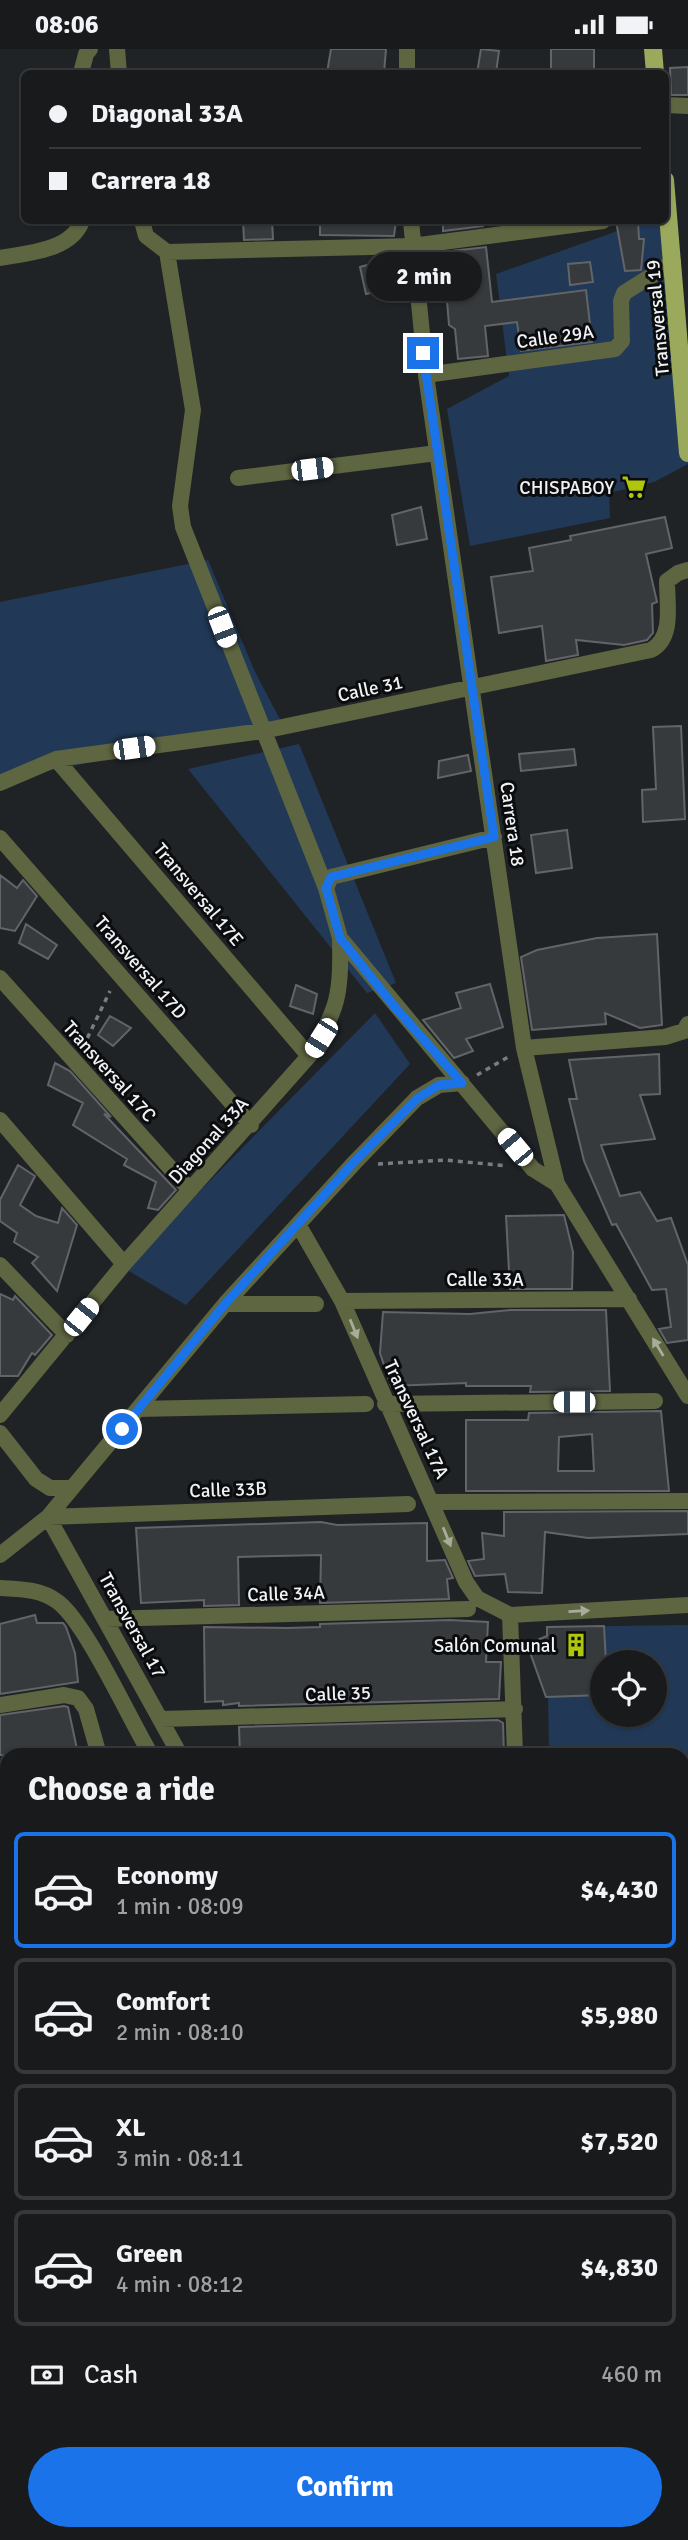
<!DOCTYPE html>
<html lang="en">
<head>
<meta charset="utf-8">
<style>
	body { margin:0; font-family:Signika,sans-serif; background:#212325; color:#f1f3f6; height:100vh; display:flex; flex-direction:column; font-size:26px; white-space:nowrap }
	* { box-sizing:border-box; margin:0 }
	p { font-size:23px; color:#9fa1a3 }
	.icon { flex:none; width:38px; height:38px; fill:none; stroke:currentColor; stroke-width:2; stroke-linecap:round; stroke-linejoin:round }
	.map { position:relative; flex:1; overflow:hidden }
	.side { position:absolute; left:0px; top:1699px; width:690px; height:793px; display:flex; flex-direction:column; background:#181a1c; border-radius:21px 21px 0 0; box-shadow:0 2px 5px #0004,0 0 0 2px #36383b }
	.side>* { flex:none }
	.banner { position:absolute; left:21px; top:21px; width:648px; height:154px; border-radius:10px; box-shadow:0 2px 5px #0004,0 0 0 2px #36383b; display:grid; align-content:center; height:154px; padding:0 28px; background:#181a1c }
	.controls { position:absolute; left:590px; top:1601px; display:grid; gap:14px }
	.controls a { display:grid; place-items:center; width:77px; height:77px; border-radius:50%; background:#181a1c; box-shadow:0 2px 5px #0004,0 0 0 2px #36383b; font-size:35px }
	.end { position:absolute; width:32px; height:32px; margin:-16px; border:9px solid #1a73e8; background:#fff; box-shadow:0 0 0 4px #fff }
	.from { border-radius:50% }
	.bubble { position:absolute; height:49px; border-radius:24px; background:#181a1c; box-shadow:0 2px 5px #0004,0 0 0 2px #36383b; font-size:23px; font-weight:800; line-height:49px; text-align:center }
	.car { position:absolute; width:21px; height:42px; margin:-21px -10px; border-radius:9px; box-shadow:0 0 5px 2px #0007; background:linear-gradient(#fff 24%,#345 0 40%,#fff 0 76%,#345 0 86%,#fff 0) }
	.banner b { display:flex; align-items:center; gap:24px; height:66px; font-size:26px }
	.banner b+b { border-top:2px solid #36383b }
	.banner i { width:18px; height:18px; background:#f1f3f6 }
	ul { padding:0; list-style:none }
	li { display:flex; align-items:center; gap:21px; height:116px; margin:0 14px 10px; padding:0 14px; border:4px solid #36383b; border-radius:10px }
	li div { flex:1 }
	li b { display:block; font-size:26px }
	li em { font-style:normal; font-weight:800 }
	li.on { border-color:#1a73e8 }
	li>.icon { width:63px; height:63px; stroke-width:1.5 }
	h2 { padding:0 28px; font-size:32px; line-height:84px }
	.pay { display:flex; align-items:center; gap:18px; height:77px; padding:0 28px; font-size:26px }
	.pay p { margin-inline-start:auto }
	.cta { display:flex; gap:14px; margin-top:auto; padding:14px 28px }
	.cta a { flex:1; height:80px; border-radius:42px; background:#1a73e8; color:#fff; font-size:28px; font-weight:800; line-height:80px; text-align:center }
	.status { display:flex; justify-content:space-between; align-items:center; height:49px; padding:0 35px; background:#181a1c; direction:ltr }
	.status svg { height:19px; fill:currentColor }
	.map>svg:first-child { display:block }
</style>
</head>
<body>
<div class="status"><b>08:06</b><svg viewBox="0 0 49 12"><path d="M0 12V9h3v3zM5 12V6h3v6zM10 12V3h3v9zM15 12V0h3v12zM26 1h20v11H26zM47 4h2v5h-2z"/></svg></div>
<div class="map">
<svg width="688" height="2491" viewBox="0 0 688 2491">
	<rect width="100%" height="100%" fill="#202326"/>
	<path fill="#213957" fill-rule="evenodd" d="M646 172H665L688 358V415L654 433 609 444 610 469 470 497 447 360 509 327 496 225Z
		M208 511 255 623 283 676 0 731V553Z
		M299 695 396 934 367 944 188 720Z
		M375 964 410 1015 186 1256 124 1219Z
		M688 1576V1738H683L682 1706H549L547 1578ZM602 1614H654V1666H602Z
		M7 1871V1963L0 1964V1872Z"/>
	<path fill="#373a3d" stroke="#616468" stroke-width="2" fill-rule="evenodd" d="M331 0H386L384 24H327Z
		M481 0 499 2 496 24H477Z
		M551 0H594V24L551 23Z
		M688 18V46H671L670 19Z
		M243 172H272L273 190 244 191Z
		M320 172H396L394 187 320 186Z
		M443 172H483V177L443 182Z
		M616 172H638L639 190H644L641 221 625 222Z
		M486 198 492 253 586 241 592 293 521 302 517 273 485 277 488 307 458 310 455 280 449 276 443 203Z
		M378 213 393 238 366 245 360 218Z
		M590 213 593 233 570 236 568 215Z
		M421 458 427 490 397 496 392 466Z
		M665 468 672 499 646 505 657 553 652 555 653 584 647 591 624 596 576 591 578 606 546 612 542 577 499 584 491 528 533 522 529 499 571 491 570 487Z
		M681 677 685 770 643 773 642 741 656 740 653 678Z
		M574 700 576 716 521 722 519 705Z
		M468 706 471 722 438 729 439 712Z
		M567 781 572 819 536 824 531 786Z
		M0 826 17 839 23 831 37 847 15 882 0 879Z
		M26 875 57 896 48 910 19 894Z
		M657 885 662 976 640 979 605 964 606 975 532 981 521 908 537 901 597 889Z
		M490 935 503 978 466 990 473 1002 454 1009 423 971 461 959 456 944Z
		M296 936 317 945 313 965 290 957Z
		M110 967 131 979 113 997 98 986Z
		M659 1005 660 1045 640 1046 655 1090 601 1096 620 1147 640 1143 657 1172 671 1169 688 1216V1291L667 1294 659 1280 671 1278 666 1240 652 1241 616 1175 612 1176 584 1112 569 1050H577L569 1011Z
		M55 1014 70 1022 111 1068 104 1065 176 1141 158 1161 148 1159 156 1133 124 1116 127 1110 73 1076 83 1054 48 1036Z
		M18 1116 35 1127 20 1156 36 1167 58 1174 62 1159 77 1176 57 1242 32 1214 38 1208 14 1193 17 1184 0 1172V1151Z
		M564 1166 573 1203 572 1240H510L506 1167Z
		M0 1245 13 1251 15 1247 52 1286 35 1306 32 1304 18 1327H0Z
		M510 1261H606L610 1342 530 1343 531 1337H466V1334L391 1337 380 1304 383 1263 470 1265Z
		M661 1362 669 1442H466V1371H528L529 1364ZM592 1385 594 1422H558L559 1388Z
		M688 1462V1485L588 1489 545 1483 542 1544 508 1543 505 1525 475 1527 468 1512 484 1510 482 1484 504 1487V1463Z
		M321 1473 337 1476 427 1474V1512L445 1511 453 1529 447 1530 449 1550 320 1554 321 1506 238 1508 239 1556 204 1557V1551L141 1554 136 1479Z
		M35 1566 37 1574H63L66 1578 75 1604 78 1633 0 1645V1575Z
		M450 1571 488 1573 486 1613H501L499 1650 239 1657V1654L223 1656V1652L205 1653 204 1578 287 1579 320 1578V1575Z
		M604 1577 606 1614H602V1646L546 1648 527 1595 547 1587V1578Z
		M64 1657 68 1658 77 1700 48 1706H0V1666Z
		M498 1671 503 1674 504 1706H240L239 1678Z"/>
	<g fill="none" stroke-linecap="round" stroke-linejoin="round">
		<path stroke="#7a7d80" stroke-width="3.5" stroke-dasharray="5 5" stroke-linecap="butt" d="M83 998 110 942
			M477 1026 510 1007
			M378 1115 446 1111 507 1117"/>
		<path stroke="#5e6541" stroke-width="16" d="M117 0 119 24
			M407 0V24
			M81 24 86 5 90 0
			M665 56 688 57
			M142 172 146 187 167 203 412 197 603 172
			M411 172 426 326 524 999 557 1135 688 1347
			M167 203 193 361 180 457 183 478 326 839
			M0 209C27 204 71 202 82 172
			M426 326 615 300 622 292 621 252 624 244 673 213
			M238 429 437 404
			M56 710 309 1007
			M0 734 56 710 263 682 651 601C674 589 667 556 667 532L678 524 688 521
			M0 789 251 1076
			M340 889 326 839 331 828 494 788
			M0 929 190 1141
			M524 999 665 988 684 982 688 975
			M0 1071 124 1215
			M299 1177 342 1252 466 1533 477 1549 510 1566
			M0 1216 67 1286
			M342 1252 629 1250
			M225 1255H316
			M385 1355 655 1352
			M138 1360 366 1355
			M0 1366 124 1215 309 1007C339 960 341 944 340 889L533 1120 557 1135
			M0 1384 36 1430 50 1439H72
			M433 1453 688 1452
			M0 1506 48 1468 225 1255 355 1113 417 1049 439 1036 462 1034
			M0 1539C20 1540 41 1540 58 1553 86 1574 130 1671 151 1706
			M510 1566 688 1556
			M510 1566 515 1706
			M105 1570 468 1560
			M0 1656 64 1646 78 1649 86 1660 99 1706
			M162 1670 515 1660
			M180 1706 48 1468 408 1455
			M682 1755 688 1754
			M0 1760 7 1759
			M682 1857 688 1856
			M0 1865 7 1864
			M0 1968 7 1967
			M682 2006H688
			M0 2074 7 2072
			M0 2137 6 2182
			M0 2305 7 2304
			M0 2426 7 2425"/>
		<path stroke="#9aa95c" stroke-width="18" d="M653 0 655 24
			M665 131 688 404"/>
	</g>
	<defs><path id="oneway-solid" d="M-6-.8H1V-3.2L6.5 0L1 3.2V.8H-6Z" transform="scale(1.75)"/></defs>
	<g fill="#a7ac9b">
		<use href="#oneway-solid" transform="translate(354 1280) rotate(68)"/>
		<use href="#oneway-solid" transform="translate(658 1298) rotate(-121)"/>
		<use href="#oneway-solid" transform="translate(447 1488) rotate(68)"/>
		<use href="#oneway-solid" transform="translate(579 1562) rotate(-3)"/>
	</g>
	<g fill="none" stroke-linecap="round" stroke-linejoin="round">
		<path stroke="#1a73e8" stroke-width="9" d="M122 1380 225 1255 355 1112 418 1049 439 1036 462 1034 394 957 340 889 326 839 331 828 494 788 423 304"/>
	</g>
	<defs>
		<g id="supermarket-bare" transform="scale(1.89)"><path d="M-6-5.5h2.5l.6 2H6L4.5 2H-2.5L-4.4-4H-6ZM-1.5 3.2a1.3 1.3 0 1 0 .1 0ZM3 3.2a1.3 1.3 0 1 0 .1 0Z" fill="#aec60b" stroke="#0b0c0d" stroke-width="2.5" paint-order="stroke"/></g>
		<g id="building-bare" transform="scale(1.89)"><path d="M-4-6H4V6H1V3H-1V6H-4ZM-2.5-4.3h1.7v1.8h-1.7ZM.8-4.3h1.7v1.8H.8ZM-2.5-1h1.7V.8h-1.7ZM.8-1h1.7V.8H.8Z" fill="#aec60b" stroke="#0b0c0d" stroke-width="2.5" paint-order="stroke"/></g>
	</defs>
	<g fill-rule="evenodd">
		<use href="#supermarket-bare" x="634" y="438"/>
		<use href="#building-bare" x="576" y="1596"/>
	</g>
	<g text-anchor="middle" stroke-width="6" stroke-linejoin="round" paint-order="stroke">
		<g font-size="19" fill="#f0f2f5" stroke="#0b0c0d">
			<text transform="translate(657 269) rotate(-95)" y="7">Transversal 19</text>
			<text transform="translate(555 287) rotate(-8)" y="7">Calle 29A</text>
			<text transform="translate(370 639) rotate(-12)" y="7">Calle 31</text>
			<text transform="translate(513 775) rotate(82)" y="7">Carrera 18</text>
			<text transform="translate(199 845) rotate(50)" y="7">Transversal 17E</text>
			<text transform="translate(141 918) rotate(49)" y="7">Transversal 17D</text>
			<text transform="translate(110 1022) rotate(48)" y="7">Transversal 17C</text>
			<text transform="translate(208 1091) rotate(-48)" y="7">Diagonal 33A</text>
			<text x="485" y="1237">Calle 33A</text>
			<text transform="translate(417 1370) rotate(65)" y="7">Transversal 17A</text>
			<text transform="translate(228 1440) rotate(-2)" y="7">Calle 33B</text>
			<text transform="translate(286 1544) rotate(-2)" y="7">Calle 34A</text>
			<text transform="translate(133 1576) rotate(61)" y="7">Transversal 17</text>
			<text transform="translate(338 1644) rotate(-2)" y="7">Calle 35</text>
		</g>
		<g font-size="19" fill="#f0f2f5" stroke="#0b0c0d" text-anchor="end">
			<text x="614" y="445">CHISPABOY</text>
			<text x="556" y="1603">Salón Comunal</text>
		</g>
	</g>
</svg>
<div class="controls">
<a><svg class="icon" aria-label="locate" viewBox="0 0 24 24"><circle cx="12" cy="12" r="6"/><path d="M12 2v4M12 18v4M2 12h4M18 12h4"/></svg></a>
</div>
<i class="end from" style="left:122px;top:1380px"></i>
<i class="end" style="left:423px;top:304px"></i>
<div class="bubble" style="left:366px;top:203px;width:116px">2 min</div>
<i class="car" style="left:312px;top:420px;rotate:83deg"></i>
<i class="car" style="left:222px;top:578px;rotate:159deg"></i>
<i class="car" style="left:134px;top:699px;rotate:82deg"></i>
<i class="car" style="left:321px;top:989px;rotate:212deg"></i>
<i class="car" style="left:515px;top:1098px;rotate:320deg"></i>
<i class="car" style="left:81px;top:1268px;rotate:39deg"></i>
<i class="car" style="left:574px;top:1353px;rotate:270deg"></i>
<div class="banner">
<b><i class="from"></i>Diagonal 33A</b>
<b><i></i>Carrera 18</b>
</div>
<section class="side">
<h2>Choose a ride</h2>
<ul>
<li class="on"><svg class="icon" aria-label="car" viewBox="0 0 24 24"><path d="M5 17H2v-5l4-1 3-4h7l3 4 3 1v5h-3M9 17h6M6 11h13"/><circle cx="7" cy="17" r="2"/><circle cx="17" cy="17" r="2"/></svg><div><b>Economy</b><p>1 min · 08:09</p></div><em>$4,430</em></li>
<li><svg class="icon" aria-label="car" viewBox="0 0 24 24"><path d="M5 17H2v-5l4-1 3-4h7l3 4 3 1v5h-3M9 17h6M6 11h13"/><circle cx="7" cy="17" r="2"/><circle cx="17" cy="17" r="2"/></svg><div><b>Comfort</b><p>2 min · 08:10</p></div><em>$5,980</em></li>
<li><svg class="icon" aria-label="car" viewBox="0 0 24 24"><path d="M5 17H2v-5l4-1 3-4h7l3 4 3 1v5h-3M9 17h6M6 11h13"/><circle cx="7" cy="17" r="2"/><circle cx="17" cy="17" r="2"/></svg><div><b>XL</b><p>3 min · 08:11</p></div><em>$7,520</em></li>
<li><svg class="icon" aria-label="car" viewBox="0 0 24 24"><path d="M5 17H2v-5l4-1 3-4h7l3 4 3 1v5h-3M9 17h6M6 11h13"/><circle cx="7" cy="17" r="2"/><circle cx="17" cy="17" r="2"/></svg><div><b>Green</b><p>4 min · 08:12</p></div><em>$4,830</em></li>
</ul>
<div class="pay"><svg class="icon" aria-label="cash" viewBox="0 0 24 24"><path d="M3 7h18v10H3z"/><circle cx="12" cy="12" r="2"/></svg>Cash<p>460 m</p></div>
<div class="cta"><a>Confirm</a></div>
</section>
</div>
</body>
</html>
